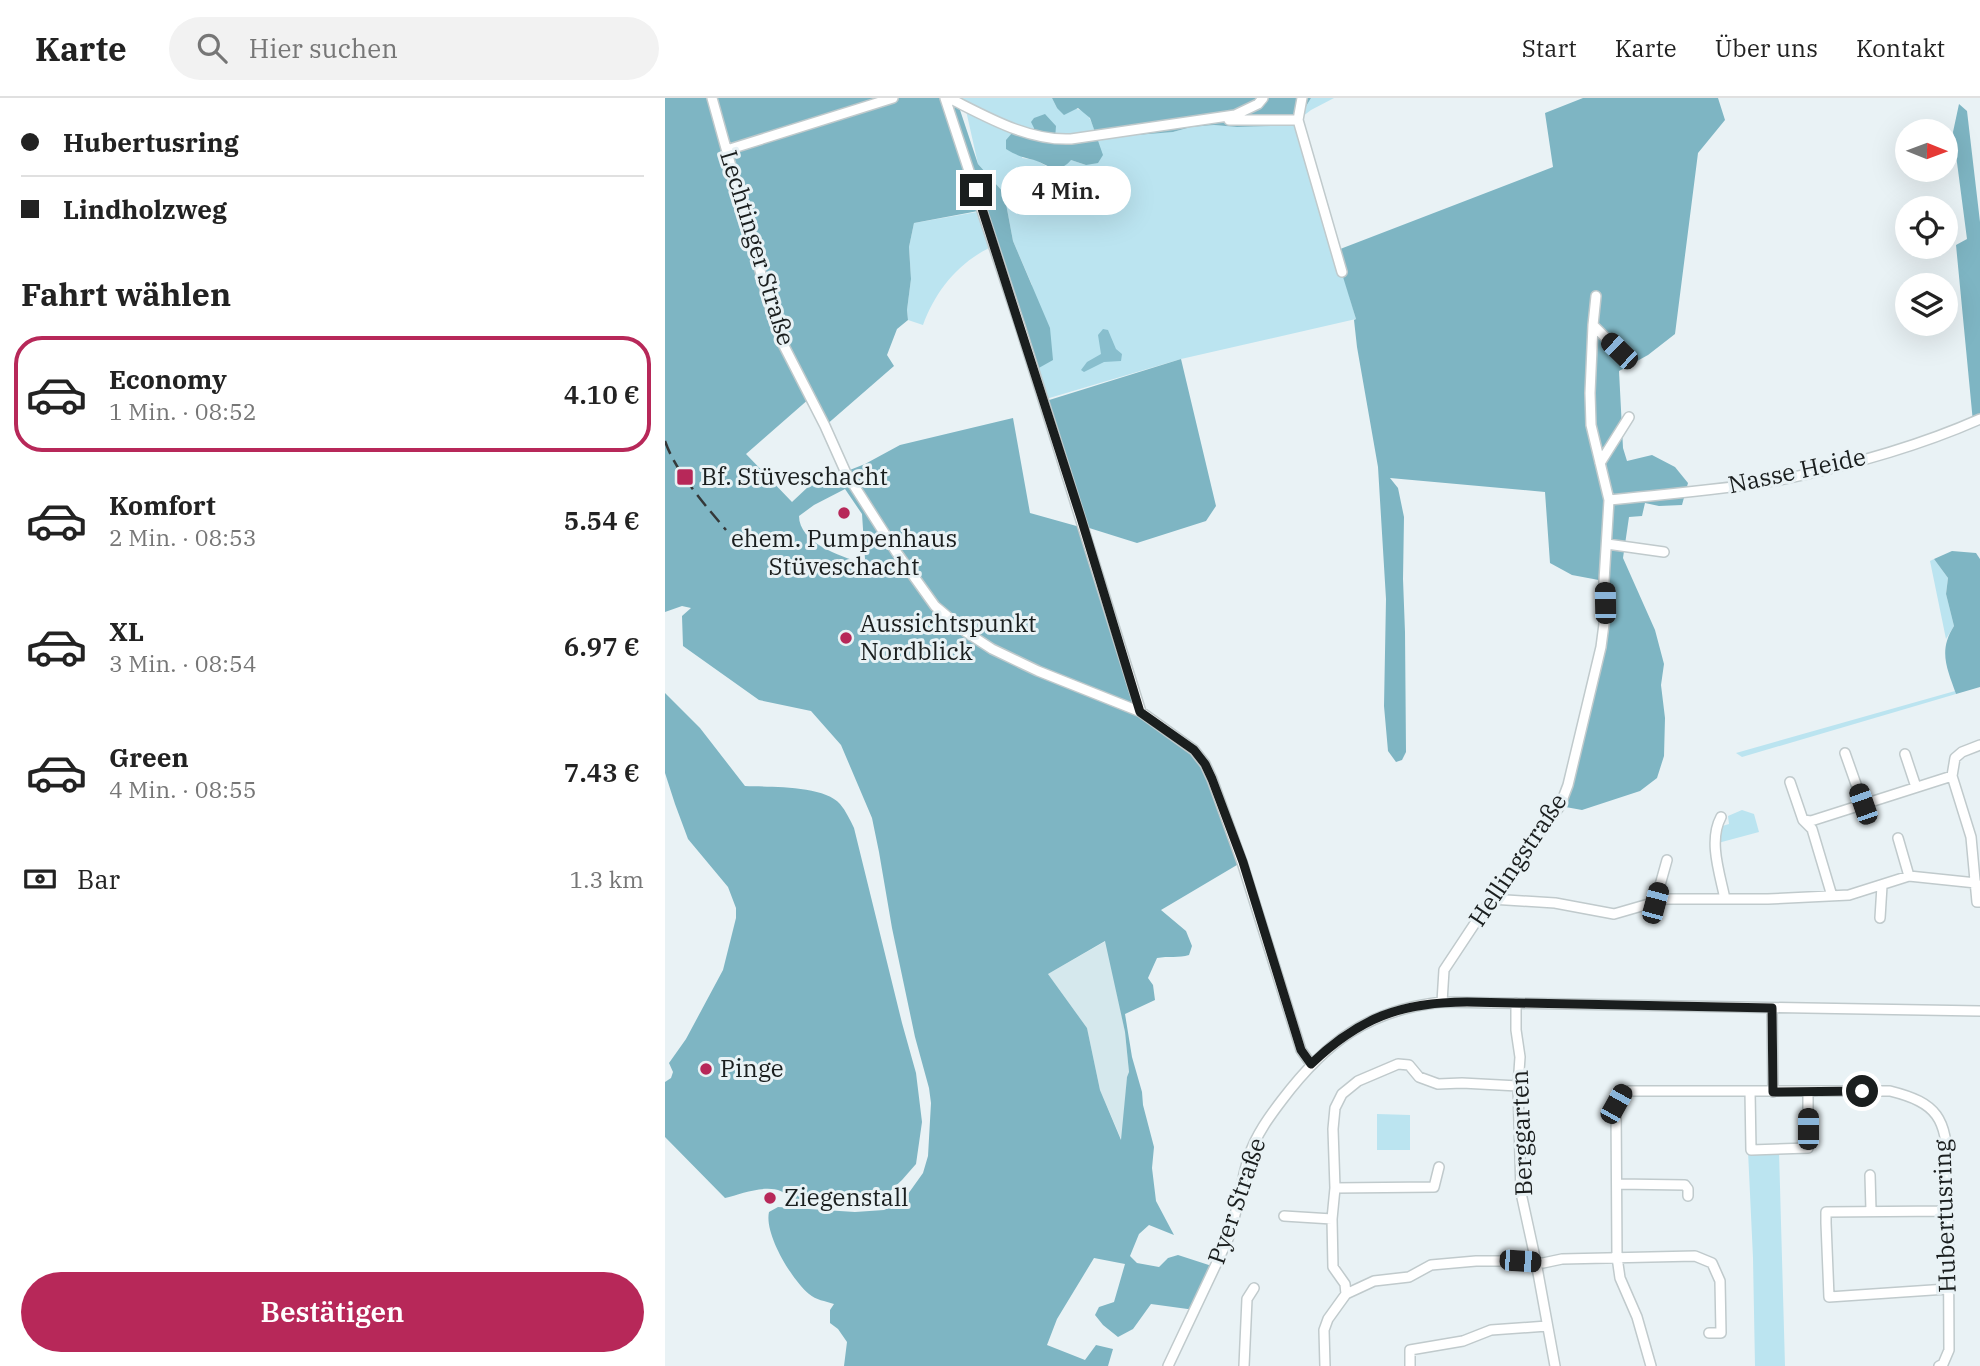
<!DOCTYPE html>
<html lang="de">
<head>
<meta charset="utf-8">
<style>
	body { margin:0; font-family:"IBM Plex Serif",serif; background:#f2f2f2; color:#222; height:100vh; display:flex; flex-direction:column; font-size:26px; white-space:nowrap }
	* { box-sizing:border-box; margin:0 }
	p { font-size:23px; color:#767676 }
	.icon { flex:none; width:38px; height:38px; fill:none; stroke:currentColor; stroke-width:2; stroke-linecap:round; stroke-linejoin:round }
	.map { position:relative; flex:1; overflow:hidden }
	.side { display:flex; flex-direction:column; background:#fff; width:665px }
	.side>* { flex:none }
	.banner { display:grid; align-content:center; height:154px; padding:0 21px; background:#fff }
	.needle { width:46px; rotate:91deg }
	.fabs { position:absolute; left:1230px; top:21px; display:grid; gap:14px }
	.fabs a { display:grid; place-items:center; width:63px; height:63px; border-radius:50%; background:#fff; box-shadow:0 7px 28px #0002; font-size:35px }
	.end { position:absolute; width:32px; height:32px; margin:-16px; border:9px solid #1a1e1e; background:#fff; box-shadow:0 0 0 4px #fff }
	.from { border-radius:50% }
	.bubble { position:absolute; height:49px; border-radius:24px; background:#fff; box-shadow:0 7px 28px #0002; font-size:23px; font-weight:600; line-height:49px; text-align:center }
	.car { position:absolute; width:21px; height:42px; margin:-21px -10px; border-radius:9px; box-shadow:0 0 5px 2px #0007; background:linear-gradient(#222 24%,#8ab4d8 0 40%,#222 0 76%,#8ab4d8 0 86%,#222 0) }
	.banner b { display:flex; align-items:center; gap:24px; height:66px; font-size:26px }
	.banner b+b { border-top:2px solid #e0e0e0 }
	.banner i { width:18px; height:18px; background:#222 }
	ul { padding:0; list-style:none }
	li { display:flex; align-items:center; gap:21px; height:116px; margin:0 14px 10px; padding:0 7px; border:4px solid transparent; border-radius:28px }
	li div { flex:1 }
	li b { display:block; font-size:26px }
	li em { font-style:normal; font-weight:600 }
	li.current { border-color:#b72859 }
	li>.icon { width:63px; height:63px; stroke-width:1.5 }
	h2 { padding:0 21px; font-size:32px; line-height:84px }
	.pay { display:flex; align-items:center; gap:18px; height:77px; padding:0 21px; font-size:26px }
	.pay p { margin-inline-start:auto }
	.button { display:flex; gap:14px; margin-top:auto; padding:14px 21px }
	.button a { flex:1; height:80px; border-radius:42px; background:#b72859; color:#fff; font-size:28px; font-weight:600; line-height:80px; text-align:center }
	header { display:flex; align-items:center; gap:42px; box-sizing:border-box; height:98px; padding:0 35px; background:#fff; border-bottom:2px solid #e0e0e0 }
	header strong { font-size:33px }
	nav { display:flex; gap:38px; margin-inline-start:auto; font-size:24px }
	.search { width:490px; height:63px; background:#f2f2f2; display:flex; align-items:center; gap:18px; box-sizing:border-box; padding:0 24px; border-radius:38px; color:#767676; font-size:26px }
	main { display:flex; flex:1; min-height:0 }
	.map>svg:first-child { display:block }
</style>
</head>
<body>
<header>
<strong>Karte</strong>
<div class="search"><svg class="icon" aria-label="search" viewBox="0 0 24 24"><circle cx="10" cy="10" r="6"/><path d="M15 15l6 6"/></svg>Hier suchen</div>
<nav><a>Start</a><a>Karte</a><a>Über uns</a><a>Kontakt</a></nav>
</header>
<main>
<section class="side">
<div class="banner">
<b><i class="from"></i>Hubertusring</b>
<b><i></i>Lindholzweg</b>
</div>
<h2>Fahrt wählen</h2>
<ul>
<li class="current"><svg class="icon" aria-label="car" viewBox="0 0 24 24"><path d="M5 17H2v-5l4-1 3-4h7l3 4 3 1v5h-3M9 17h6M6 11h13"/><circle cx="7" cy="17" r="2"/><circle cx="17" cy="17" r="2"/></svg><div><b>Economy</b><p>1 Min. · 08:52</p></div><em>4.10 €</em></li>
<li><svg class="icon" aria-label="car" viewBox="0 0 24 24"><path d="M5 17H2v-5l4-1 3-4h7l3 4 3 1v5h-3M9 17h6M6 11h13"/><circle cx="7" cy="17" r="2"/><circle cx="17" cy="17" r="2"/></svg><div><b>Komfort</b><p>2 Min. · 08:53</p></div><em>5.54 €</em></li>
<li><svg class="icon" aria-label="car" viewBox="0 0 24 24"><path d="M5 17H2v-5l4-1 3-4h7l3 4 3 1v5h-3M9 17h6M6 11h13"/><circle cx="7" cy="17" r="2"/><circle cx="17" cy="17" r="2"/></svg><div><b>XL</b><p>3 Min. · 08:54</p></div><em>6.97 €</em></li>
<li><svg class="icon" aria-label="car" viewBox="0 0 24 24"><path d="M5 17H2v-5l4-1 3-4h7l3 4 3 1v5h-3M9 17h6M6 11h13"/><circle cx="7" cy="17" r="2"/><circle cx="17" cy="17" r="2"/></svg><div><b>Green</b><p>4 Min. · 08:55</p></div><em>7.43 €</em></li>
</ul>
<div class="pay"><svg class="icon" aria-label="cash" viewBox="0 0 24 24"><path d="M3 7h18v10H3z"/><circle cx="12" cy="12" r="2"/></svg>Bar<p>1.3 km</p></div>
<div class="button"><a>Bestätigen</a></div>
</section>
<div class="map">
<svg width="1315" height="1268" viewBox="0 0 1315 1268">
	<rect width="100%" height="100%" fill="#e9f2f5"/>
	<path fill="#d5e8ed" d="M441 843 460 934 464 975 462 979 457 1043 435 992 422 930 383 876Z"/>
	<path fill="#bbe4f0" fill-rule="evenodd" d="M294 0H387L392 10C418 10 423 10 431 37L508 34 526 29 549 27 572 29 606 28 633 22 646 0H669L646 12 633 22 691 221 516 261 381 301 372 271 367 187 348 143 339 95 313 66 300 8ZM369 30 406 41 421 67 406 62 381 68 371 62 357 60 368 37Z
		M312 114 324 150C292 166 270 194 258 227L243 222 242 212 246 181 244 149 249 125Z
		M1269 461 1283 480 1281 496 1289 528 1281 541 1265 463Z
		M1290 593 1291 596 1077 659 1071 655Z
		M1077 712 1089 716 1094 734 1053 745 1054 729 1064 726 1063 718Z
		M712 1016 745 1017V1052H712Z
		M1083 1053H1114L1120 1268H1090L1088 1160Z"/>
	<path fill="#7eb5c3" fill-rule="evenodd" d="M0 0H276L313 113 249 125 244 149 246 181 242 212 243 222 232 231 222 257 229 268 160 328 145 300 81 356 127 404 144 388 200 366 235 347 348 320 365 415 415 429 475 614 540 666 577 764 496 812 521 833 527 848 524 857C514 860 503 858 492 860L483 880 488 887 490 902 460 916 467 959 477 994 478 1007 489 1049 487 1070 491 1103 509 1137 484 1127 474 1136 465 1158 472 1165 494 1169 503 1160 513 1157 550 1169 530 1212 486 1206 468 1231 453 1239 438 1227 430 1217 434 1209 449 1204 460 1166 429 1160 392 1221 382 1247 420 1262 431 1247 448 1251 443 1268H179L182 1244 173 1231 165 1225V1212L169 1206C160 1203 151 1202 144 1196 127 1182 99 1136 104 1114L113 1109 190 1114 219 1112 233 1106 243 1096 258 1075 263 1058 266 1005 264 990 250 939 227 830 214 754 207 720 176 647 146 613 94 602 18 548 17 518 26 510 17 508 0 514ZM180 391 197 416 200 461 196 464C175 459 134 444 134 418L149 407ZM440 843 460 934 464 974 462 979 456 1042 435 992 422 930 383 876Z
		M285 0H291L313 66 339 95 348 143 385 230 388 262 372 271Z
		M387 0H646L633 22 606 28 572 29 549 27 526 29 508 34 471 37H431L438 57 433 65 421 67 406 62C392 78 384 67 369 62 358 59 352 58 341 51V42L347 35 354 32 368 36 369 30 366 24 369 20 380 16 391 28 390 41 431 37 425 20 413 10 399 17 392 10Z
		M918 0H1053L1060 22 1033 55 1010 236 983 257 954 273 958 350 962 363 987 357 1010 369 1023 385 1017 407 994 408 980 405 977 418 964 419 958 460 990 532 999 566 996 587 1000 620 999 658 992 680 975 693 917 712 895 708 936 549 939 483 907 477 885 465 880 394 725 380 733 390 739 419 738 481 740 534 741 654 737 662 731 664 723 653 719 608 721 501 713 369 692 249 689 222 691 221 670 153 888 69 880 15Z
		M1294 6 1302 13 1315 124V327L1308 324 1291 147 1302 141 1288 34Z
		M516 261 551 408 541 423 472 445 421 429 381 303Z
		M1287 453 1311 455 1315 461V589L1291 596C1282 570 1273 553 1289 528L1281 496 1283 480 1269 461Z
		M0 595 35 630 80 688C103 689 159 687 175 706 181 713 185 722 189 730L237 925 251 975 257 1024 251 1066 237 1082 224 1094 209 1100 193 1104 161 1102 145 1106 126 1102C113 1081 80 1095 60 1100L0 1039V984L6 980 8 974 4 965 21 941 58 872 71 820V810L63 789 23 741 10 706 0 675Z"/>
	<path fill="#88becd" d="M438 231 443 232 451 251 457 256 456 263 439 264 419 274 416 272 422 264 436 256 433 237Z"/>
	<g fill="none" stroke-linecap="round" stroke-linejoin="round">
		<g stroke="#c0cacc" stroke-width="12">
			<path id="street" d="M47 0 108 219 118 246 160 328 181 375 232 455 270 508 301 534 327 551 373 573 476 614 529 652 540 666 547 681 577 764 636 952 646 966
				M280 0 355 228 476 614
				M284 0C322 19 363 43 406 41L570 17 593 6 598 0
				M637 0 633 22 677 174
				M564 22H633
				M62 52 228 0
				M928 227 954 253
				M935 365 964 319
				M944 402C1001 396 1059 392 1115 382 1182 368 1252 349 1315 321
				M942 446 999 454
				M1315 647 1297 654 1290 660 1287 678 1306 739 1312 804H1315
				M1180 655 1198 706
				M1240 656 1251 689
				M1125 684 1138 722
				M1056 719C1043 743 1055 776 1060 801
				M1233 740 1244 778
				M1167 798 1147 731 1138 722 1146 723 1287 678
				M826 801 890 805 949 816 1001 801H1103L1184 797 1244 778 1311 785
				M990 805 1002 762
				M1215 820 1217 788
				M777 904 779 872 826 801 895 708 903 687 936 549 939 526V483L944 402 926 327 925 295 928 227 931 198
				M851 905V932L855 959 853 988 856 1095 871 1164 890 1268
				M1107 910 1108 994
				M1085 993 1086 1052 1143 1050V994
				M1205 1077 1206 1112
				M953 1086 1020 1087 1023 1091V1098
				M670 1090 769 1089 774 1069
				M619 1118 667 1121
				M1282 1191 1164 1199 1161 1125V1114L1283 1113
				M681 1196 680 1186 668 1169 667 1121 670 1090 668 1031 670 1010 677 996 693 983 733 966 744 967 754 979 773 986 797 985 853 988
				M503 1268 563 1141C573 1114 575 1085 584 1058 591 1037 604 1019 617 1002 661 944 703 912 777 904L1315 913
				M579 1268 582 1201 589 1190
				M660 1268 659 1232 663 1221 681 1196 709 1183 744 1179 766 1167 811 1163H855L878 1165 897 1161 1030 1158 1047 1165 1055 1183 1056 1235H1044
				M745 1268V1252L798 1243 826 1232 882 1228
				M986 1268 972 1219 955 1180 952 1159 951 1006 959 993H1225C1273 1005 1281 1020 1283 1069L1284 1252 1278 1266 1274 1268"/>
		</g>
		<use href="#street" stroke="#fff" stroke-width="9"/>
		<path stroke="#343839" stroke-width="2.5" stroke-dasharray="14 7" stroke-linecap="butt" d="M0 343C10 373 41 408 61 432"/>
	</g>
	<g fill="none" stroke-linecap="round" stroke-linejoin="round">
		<path stroke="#1a1e1e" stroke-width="9" d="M311 92 416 420 475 614 529 652 540 666 547 681 578 764 636 952 646 966C694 920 736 904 802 904L1107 910 1108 994 1197 993"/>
	</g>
	<g fill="#b72859" stroke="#e9f2f5" stroke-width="2.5">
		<rect x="11" y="370" width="18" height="18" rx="3.5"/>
		<circle cx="179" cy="415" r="7"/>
		<circle cx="181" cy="540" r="7"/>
		<circle cx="41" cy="971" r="7"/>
		<circle cx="105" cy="1100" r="7"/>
	</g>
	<g text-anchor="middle" stroke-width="6" stroke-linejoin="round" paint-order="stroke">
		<g font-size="24" fill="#1a1e1e" stroke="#e9f2f5">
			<text transform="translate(92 150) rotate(73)" y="8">Lechtinger Straße</text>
			<text transform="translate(1132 373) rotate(-12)" y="8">Nasse Heide</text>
			<text transform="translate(853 762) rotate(-56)" y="8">Hellingstraße</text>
			<text transform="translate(857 1035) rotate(-92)" y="8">Berggarten</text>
			<text transform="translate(572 1103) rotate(-71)" y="8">Pyer Straße</text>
			<text transform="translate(1280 1118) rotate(-92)" y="8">Hubertusring</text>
		</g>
		<g font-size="24" fill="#1a1e1e" stroke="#e9f2f5" text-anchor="start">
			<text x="36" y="387">Bf. Stüveschacht</text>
			<text x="179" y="449" text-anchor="middle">ehem. Pumpenhaus<tspan x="179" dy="28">Stüveschacht</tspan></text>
			<text x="195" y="534">Aussichtspunkt<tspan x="195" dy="28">Nordblick</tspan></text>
			<text x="55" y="979">Pinge</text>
			<text x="119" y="1108">Ziegenstall</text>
		</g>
	</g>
</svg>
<div class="fabs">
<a><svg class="needle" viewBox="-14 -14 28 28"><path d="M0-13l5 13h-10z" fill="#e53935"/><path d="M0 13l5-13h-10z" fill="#767676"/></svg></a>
<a><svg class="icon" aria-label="locate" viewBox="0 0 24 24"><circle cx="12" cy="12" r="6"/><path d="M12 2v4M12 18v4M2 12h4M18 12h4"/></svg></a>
<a><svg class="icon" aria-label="layers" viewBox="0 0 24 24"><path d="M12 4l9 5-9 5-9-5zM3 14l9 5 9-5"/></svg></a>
</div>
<i class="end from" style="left:1197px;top:993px"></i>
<i class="end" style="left:311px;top:92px"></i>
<div class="bubble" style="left:336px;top:68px;width:130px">4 Min.</div>
<i class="car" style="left:954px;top:253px;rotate:314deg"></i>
<i class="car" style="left:940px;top:505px;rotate:359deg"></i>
<i class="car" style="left:1198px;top:706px;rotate:341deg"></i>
<i class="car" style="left:990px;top:805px;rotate:15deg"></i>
<i class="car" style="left:951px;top:1006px;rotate:29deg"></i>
<i class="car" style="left:1143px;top:1031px;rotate:0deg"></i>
<i class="car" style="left:855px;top:1163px;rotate:94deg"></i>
</div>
</main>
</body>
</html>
